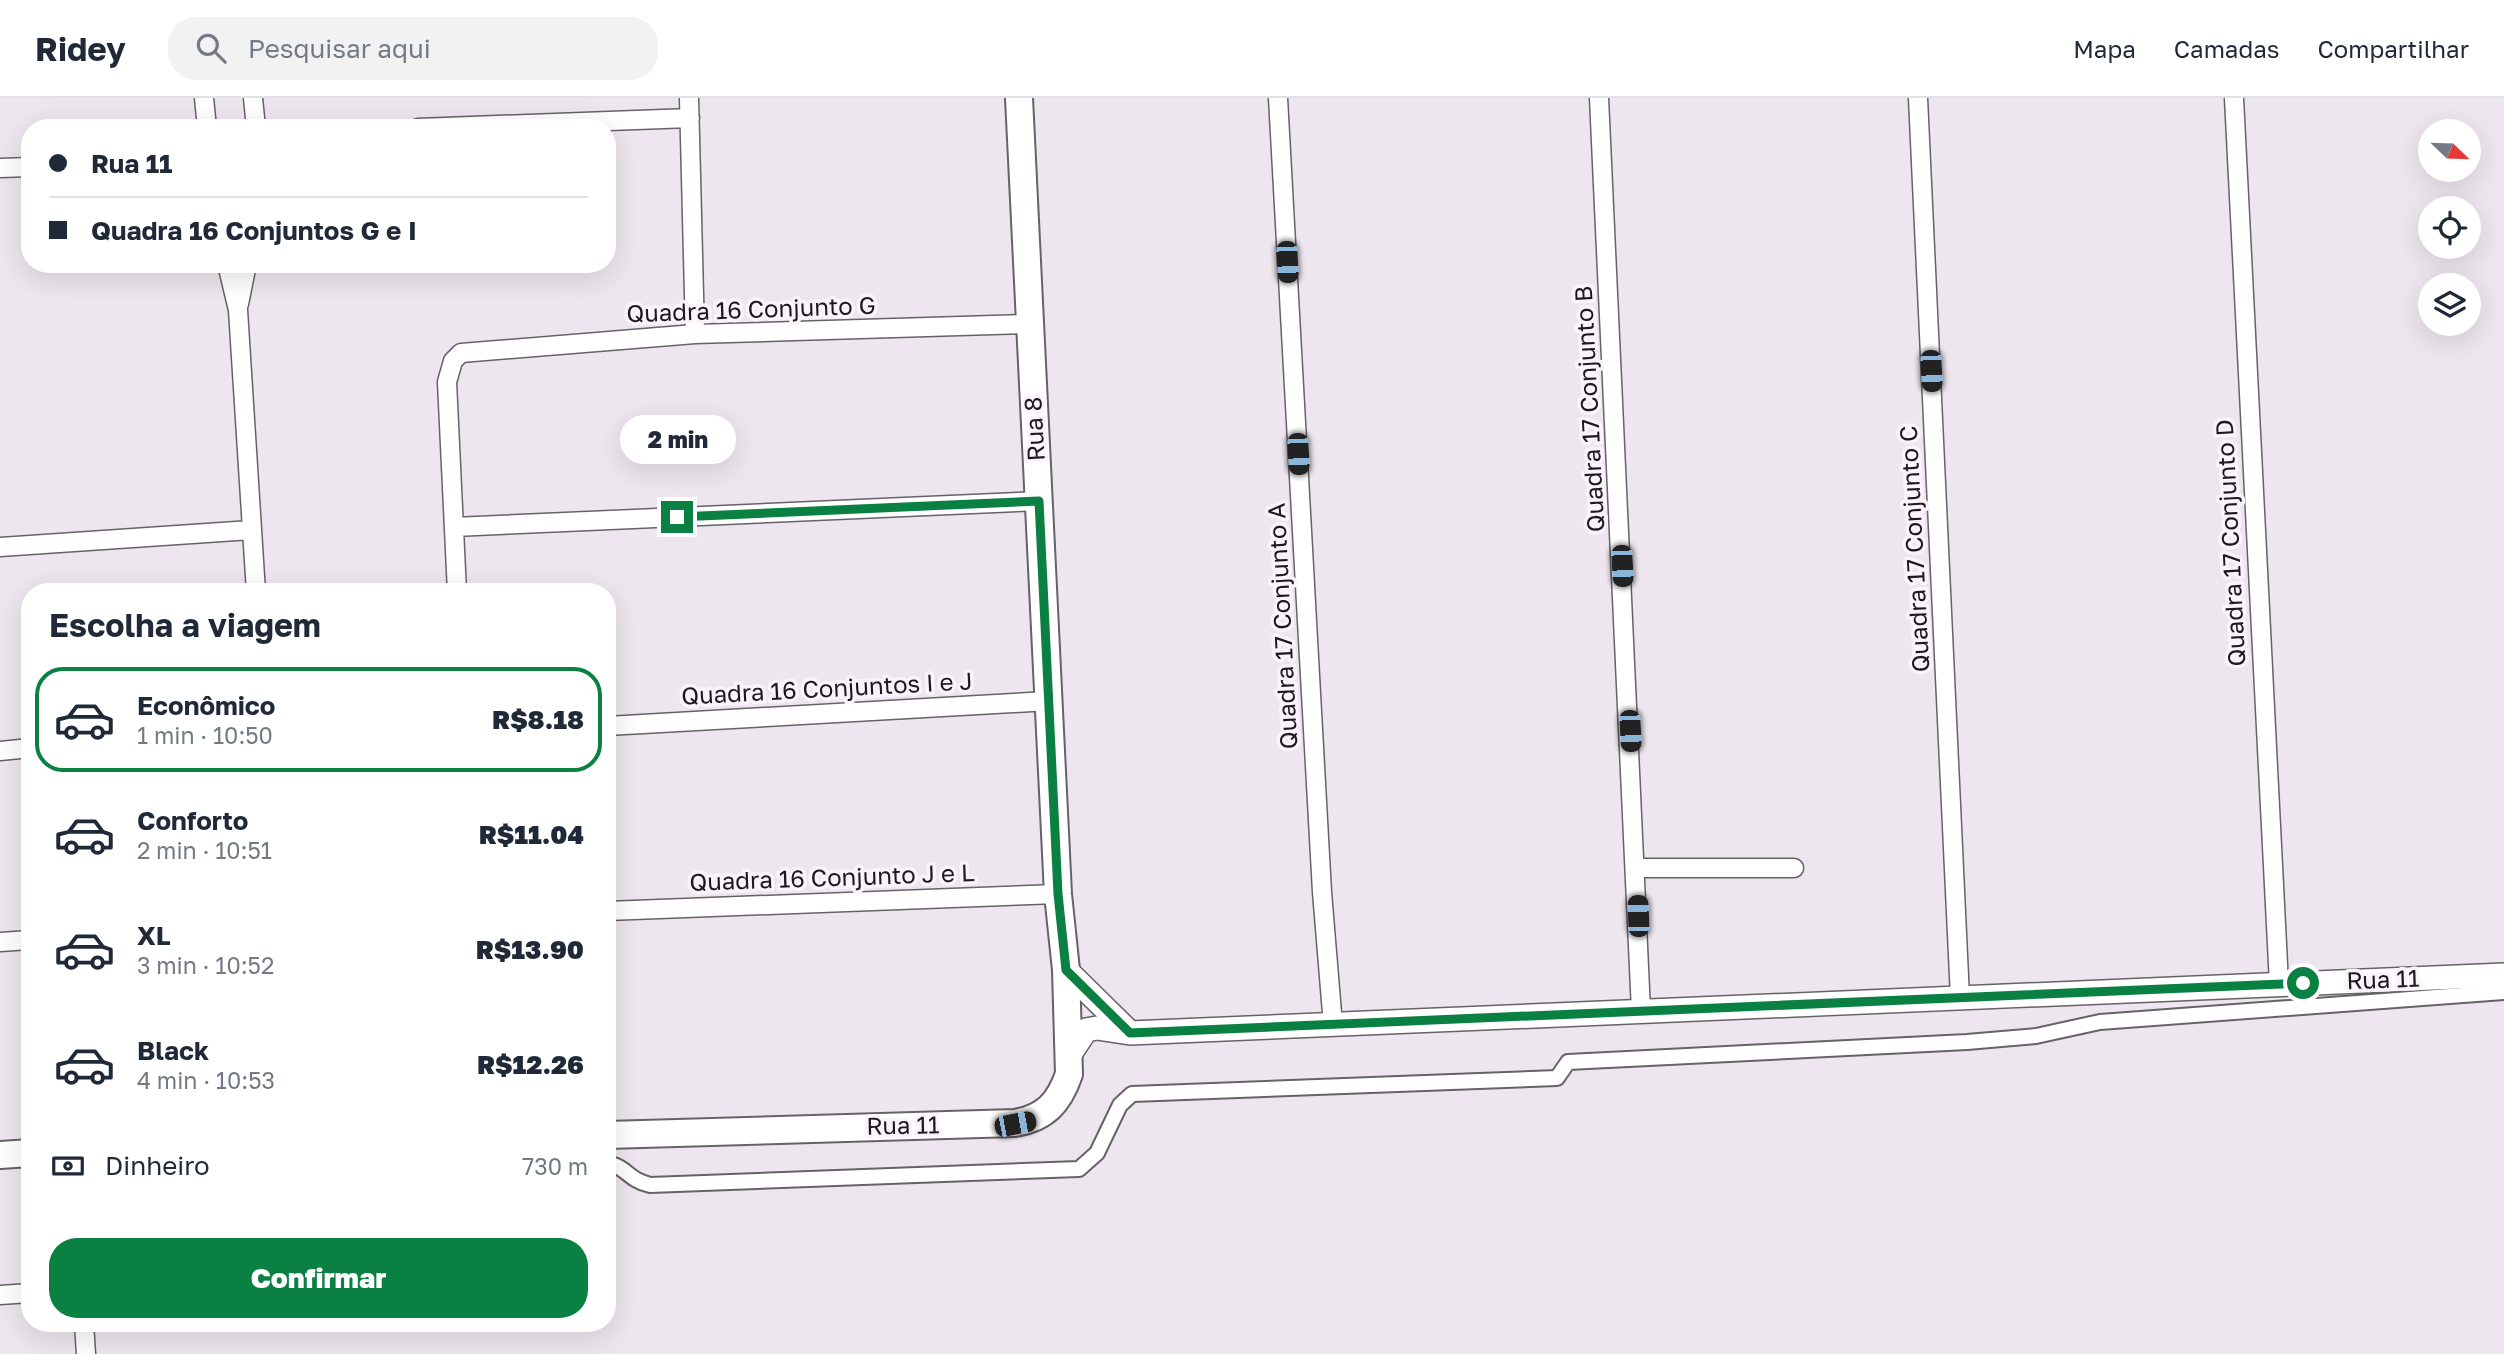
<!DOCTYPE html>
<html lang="pt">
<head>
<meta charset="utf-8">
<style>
	body { margin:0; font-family:"Golos Text",sans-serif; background:#f2f2f3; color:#1f2937; height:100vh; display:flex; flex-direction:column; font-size:26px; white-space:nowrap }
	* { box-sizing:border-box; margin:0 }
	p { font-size:23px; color:#747a83 }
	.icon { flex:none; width:38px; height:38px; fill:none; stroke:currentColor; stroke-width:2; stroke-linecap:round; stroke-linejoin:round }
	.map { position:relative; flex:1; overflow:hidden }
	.drawer { position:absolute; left:21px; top:485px; width:595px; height:749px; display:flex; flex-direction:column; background:#fff; border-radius:28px; box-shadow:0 7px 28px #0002 }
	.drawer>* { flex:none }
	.top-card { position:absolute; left:21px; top:21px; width:595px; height:154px; border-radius:28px; box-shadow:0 7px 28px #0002; display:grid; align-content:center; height:154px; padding:0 28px; background:#fff }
	.needle { width:46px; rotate:113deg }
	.buttons { position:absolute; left:2418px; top:21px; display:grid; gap:14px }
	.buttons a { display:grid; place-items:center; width:63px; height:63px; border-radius:50%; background:#fff; box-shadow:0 7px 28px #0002; font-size:35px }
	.end { position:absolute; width:32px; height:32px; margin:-16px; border:9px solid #0b8043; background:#fff; box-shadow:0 0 0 4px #fff }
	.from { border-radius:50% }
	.bubble { position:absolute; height:49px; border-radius:24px; background:#fff; box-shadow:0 7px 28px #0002; font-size:23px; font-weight:800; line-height:49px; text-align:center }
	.car { position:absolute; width:21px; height:42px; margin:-21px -10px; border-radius:9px; box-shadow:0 0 5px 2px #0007; background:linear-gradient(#222 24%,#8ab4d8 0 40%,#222 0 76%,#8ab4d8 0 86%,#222 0) }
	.top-card b { display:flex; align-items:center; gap:24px; height:66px; font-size:26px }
	.top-card b+b { border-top:2px solid #e0e1e3 }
	.top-card i { width:18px; height:18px; background:#1f2937 }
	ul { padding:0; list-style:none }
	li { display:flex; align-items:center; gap:21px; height:105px; margin:0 14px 10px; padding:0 14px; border:4px solid transparent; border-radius:28px }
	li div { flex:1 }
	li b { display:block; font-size:26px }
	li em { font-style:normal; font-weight:800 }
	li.active { border-color:#0b8043 }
	li>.icon { width:63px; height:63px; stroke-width:1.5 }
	h2 { padding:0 28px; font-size:32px; line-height:84px }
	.pay { display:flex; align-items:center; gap:18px; height:77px; padding:0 28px; font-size:26px }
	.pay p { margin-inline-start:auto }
	.primary-button { display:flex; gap:14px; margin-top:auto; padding:14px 28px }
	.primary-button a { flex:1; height:80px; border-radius:28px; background:#0b8043; color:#fff; font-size:28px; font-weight:800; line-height:80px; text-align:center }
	header { display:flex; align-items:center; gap:42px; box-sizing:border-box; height:98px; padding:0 35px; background:#fff; border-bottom:2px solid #e0e1e3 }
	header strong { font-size:33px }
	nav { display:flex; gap:38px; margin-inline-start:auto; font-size:24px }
	.search { width:490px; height:63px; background:#f2f2f3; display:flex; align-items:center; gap:18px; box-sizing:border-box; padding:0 24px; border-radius:28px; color:#747a83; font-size:26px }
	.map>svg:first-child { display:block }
</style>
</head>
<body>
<header>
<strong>Ridey</strong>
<div class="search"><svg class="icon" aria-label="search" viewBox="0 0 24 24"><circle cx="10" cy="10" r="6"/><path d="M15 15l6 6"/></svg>Pesquisar aqui</div>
<nav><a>Mapa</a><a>Camadas</a><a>Compartilhar</a></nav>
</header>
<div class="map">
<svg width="2504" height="1256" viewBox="0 0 2504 1256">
	<rect width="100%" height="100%" fill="#ede6ee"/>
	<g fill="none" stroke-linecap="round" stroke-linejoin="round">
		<g stroke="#676168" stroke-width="18">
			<path id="pedestrian" d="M607 1065C629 1070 626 1081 650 1087L1079 1071 1097 1055 1120 1007 1132 996 1557 980 1568 964 1967 944 2036 938 2100 924 2504 894"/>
		</g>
		<g stroke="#676168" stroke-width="21">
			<path id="minor" d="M204 0 207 30
				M253 0 256 30
				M689 0 695 236
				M1278 0 1322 794 1333 927
				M1599 0 1641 913
				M1918 0 1960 900
				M2234 0 2279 886
				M418 30 690 20
				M0 70 30 69
				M227 166 238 212 256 494
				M239 206 247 166
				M454 429 1039 403
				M0 449 251 432
				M457 494 447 284 453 263 461 255 695 236 1029 226
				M607 628 1049 603
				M0 653 30 650
				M1637 770H1794
				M607 813 1058 796
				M0 844 30 842
				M0 1197 30 1195
				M84 1225 86 1256"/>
		</g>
		<g stroke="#676168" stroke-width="26">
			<path id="tertiary" d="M1066 872 1130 935
				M1068 959 1086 932 1097 930 1130 935 2504 877"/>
		</g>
		<g stroke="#676168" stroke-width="30">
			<path id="secondary" d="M607 1037 1015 1025C1045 1020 1059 1005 1069 976L1066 872 1058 796 1019 0
				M0 1057 30 1055"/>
		</g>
		<use href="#pedestrian" stroke="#fff" stroke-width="14"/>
		<use href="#minor" stroke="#fff" stroke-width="18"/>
		<use href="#tertiary" stroke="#fff" stroke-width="23"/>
		<use href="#secondary" stroke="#fff" stroke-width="26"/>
	</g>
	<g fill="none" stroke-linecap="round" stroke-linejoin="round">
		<path stroke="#0b8043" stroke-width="9" d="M677 419 1039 403 1058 796 1066 872 1130 935 2303 885"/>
	</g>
	<g text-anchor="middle" stroke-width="7" stroke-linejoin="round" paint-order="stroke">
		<g font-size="24" fill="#1c191c" stroke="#faf3fb">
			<text transform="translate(751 212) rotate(-2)" y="8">Quadra 16 Conjunto G</text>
			<text transform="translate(1590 311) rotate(-93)" y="8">Quadra 17 Conjunto B</text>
			<text transform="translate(1035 331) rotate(-93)" y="8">Rua 8</text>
			<text transform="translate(2231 445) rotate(-93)" y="8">Quadra 17 Conjunto D</text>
			<text transform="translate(1915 451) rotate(-93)" y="8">Quadra 17 Conjunto C</text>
			<text transform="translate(1283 528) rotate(-93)" y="8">Quadra 17 Conjunto A</text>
			<text transform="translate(827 591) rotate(-3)" y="8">Quadra 16 Conjuntos I e J</text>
			<text transform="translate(832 780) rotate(-2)" y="8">Quadra 16 Conjunto J e L</text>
			<text transform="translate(2383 882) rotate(-2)" y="8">Rua 11</text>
			<text transform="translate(903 1028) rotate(-1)" y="8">Rua 11</text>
		</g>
	</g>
</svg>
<div class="buttons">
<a><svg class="needle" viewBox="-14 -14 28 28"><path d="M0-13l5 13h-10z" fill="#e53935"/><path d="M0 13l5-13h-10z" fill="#747a83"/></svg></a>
<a><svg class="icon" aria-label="locate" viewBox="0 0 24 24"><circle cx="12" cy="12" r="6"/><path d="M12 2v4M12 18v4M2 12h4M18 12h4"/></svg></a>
<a><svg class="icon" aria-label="layers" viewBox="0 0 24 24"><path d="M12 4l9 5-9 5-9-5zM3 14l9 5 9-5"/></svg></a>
</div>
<i class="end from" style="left:2303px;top:885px"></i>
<i class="end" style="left:677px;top:419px"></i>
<div class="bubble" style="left:620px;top:317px;width:116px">2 min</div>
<i class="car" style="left:1287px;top:164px;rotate:177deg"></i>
<i class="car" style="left:1931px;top:273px;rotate:177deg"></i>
<i class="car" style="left:1298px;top:356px;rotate:177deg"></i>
<i class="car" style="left:1622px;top:468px;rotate:177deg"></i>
<i class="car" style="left:1630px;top:633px;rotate:177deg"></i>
<i class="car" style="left:1638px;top:818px;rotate:358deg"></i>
<i class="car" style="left:1015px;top:1026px;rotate:79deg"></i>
<div class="top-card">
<b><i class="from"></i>Rua 11</b>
<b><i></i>Quadra 16 Conjuntos G e I</b>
</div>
<section class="drawer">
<h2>Escolha a viagem</h2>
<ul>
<li class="active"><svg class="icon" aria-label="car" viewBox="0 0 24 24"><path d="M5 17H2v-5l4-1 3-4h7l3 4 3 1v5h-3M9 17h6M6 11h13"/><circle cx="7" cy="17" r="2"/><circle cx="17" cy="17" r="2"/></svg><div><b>Econômico</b><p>1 min · 10:50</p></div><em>R$8.18</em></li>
<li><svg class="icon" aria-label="car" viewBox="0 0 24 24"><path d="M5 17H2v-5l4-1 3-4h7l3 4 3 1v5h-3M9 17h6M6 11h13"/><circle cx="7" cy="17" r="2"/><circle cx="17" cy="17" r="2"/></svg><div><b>Conforto</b><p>2 min · 10:51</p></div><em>R$11.04</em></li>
<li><svg class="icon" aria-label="car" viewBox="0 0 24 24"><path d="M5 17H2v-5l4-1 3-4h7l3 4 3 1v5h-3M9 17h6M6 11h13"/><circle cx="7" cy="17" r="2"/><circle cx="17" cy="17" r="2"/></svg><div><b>XL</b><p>3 min · 10:52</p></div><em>R$13.90</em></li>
<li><svg class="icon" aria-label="car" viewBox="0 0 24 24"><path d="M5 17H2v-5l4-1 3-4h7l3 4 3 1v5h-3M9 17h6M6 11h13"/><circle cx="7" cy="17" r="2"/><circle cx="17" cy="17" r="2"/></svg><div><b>Black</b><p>4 min · 10:53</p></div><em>R$12.26</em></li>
</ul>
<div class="pay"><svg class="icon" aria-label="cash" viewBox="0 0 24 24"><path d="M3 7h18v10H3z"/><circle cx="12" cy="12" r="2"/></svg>Dinheiro<p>730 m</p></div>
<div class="primary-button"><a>Confirmar</a></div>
</section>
</div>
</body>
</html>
